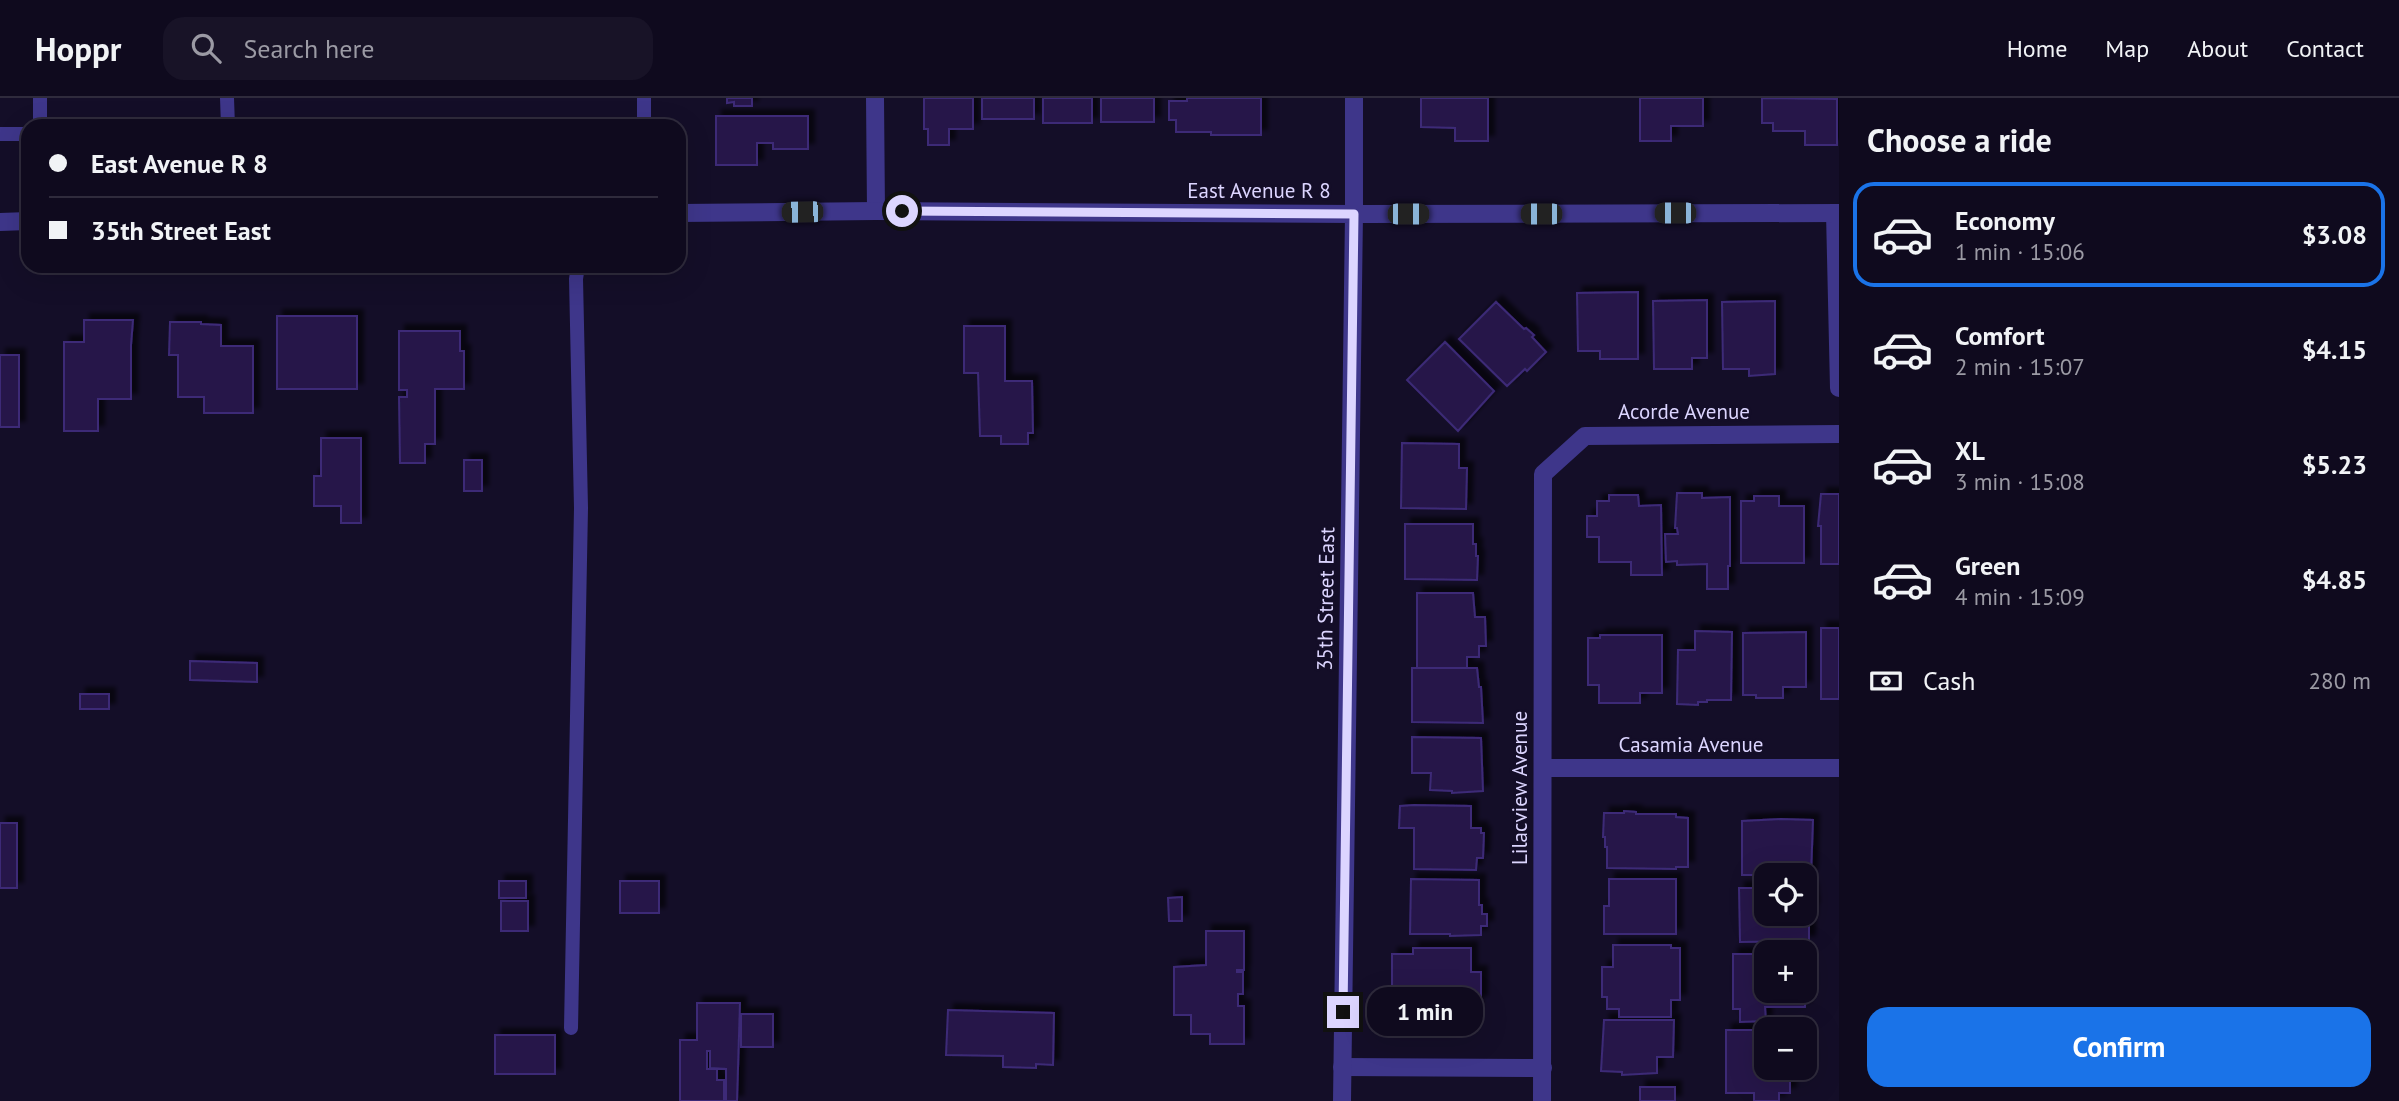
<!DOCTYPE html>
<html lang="en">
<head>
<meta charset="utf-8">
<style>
	body { margin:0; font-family:"PT Sans",sans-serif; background:#181327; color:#f1f3f6; height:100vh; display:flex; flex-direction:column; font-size:26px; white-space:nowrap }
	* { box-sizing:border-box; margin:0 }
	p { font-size:23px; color:#9b9aa4 }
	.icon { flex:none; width:38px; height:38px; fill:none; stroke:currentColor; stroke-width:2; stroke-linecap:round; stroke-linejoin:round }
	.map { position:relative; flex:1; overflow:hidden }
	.drawer { display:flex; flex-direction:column; background:#0f0a1e; width:560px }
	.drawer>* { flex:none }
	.banner { position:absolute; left:21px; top:21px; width:665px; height:154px; border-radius:21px; box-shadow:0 7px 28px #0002,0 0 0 2px #2f2b3c; display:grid; align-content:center; height:154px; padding:0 28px; background:#0f0a1e }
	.controls { position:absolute; left:1754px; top:765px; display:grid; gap:14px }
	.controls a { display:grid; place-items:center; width:63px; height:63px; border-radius:14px; background:#0f0a1e; box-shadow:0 7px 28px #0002,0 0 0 2px #2f2b3c; font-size:35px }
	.end { position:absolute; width:32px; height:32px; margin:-16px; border:9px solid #dcd5ff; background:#111; box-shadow:0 0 0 4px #111 }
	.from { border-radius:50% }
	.bubble { position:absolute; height:49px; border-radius:21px; background:#0f0a1e; box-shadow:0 7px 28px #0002,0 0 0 2px #2f2b3c; font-size:23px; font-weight:800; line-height:49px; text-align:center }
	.car { position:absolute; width:21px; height:42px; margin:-21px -10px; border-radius:9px; box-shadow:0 0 5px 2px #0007; background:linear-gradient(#222 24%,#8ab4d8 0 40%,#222 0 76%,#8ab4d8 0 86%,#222 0) }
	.banner b { display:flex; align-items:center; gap:24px; height:66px; font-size:26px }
	.banner b+b { border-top:2px solid #2f2b3c }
	.banner i { width:18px; height:18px; background:#f1f3f6 }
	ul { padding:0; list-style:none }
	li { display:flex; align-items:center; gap:21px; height:105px; margin:0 14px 10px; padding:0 14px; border:4px solid transparent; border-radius:21px }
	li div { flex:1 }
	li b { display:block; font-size:26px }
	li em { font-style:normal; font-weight:800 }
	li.current { border-color:#1a73e8 }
	li>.icon { width:63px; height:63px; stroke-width:1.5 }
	h2 { padding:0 28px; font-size:32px; line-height:84px }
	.pay { display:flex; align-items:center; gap:18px; height:77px; padding:0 28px; font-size:26px }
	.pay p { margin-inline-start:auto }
	.primary-button { display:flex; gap:14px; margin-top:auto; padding:14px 28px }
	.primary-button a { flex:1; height:80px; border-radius:21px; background:#1a73e8; color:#fff; font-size:28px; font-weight:800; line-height:80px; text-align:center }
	header { display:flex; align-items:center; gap:42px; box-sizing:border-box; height:98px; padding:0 35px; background:#0f0a1e; border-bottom:2px solid #2f2b3c }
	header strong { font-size:33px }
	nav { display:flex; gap:38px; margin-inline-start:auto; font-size:24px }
	.search { width:490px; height:63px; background:#181327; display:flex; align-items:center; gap:18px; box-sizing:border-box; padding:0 24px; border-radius:21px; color:#9b9aa4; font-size:26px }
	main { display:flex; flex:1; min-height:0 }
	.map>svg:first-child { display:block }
</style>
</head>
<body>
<header>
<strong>Hoppr</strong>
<div class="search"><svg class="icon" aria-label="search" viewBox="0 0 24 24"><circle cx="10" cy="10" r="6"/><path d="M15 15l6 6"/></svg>Search here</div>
<nav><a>Home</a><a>Map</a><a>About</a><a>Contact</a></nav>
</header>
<main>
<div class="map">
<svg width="1839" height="1003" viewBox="0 0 1839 1003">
	<defs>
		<filter id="shadow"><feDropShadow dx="6" dy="-6" stdDeviation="2" flood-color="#0009"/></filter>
	</defs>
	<rect width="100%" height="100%" fill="#140e28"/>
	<path fill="#26194a" stroke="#3d2a77" stroke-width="2" filter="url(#shadow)" d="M727 0H752V8H734V4L727 5Z
		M924 0H973V31H949V47H928V31H924Z
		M982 0H1034V21H982Z
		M1043 0H1092V25H1043Z
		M1101 0H1154V24H1101Z
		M1187 0H1261V37H1211V34H1176V22H1169V3H1187Z
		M1421 0H1488V43H1455V30L1421 29Z
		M1640 0H1703V28H1671V43H1640Z
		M1762 0 1837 1V47H1805V33H1773V25H1762Z
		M716 18H808V51H773V45H757V67H716Z
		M1638 194V261H1600V253H1578L1577 195Z
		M1707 202V260H1692V271H1654L1653 203Z
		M1775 203V276L1749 278V271H1723L1722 204Z
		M1496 204 1524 231 1526 230 1534 237 1532 239 1546 254 1527 273 1525 271 1507 288 1459 241Z
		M277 218H357V291H277Z
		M84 222H133L131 247V301H98V333H64V244H84Z
		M170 224H201V226L221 227V248H253V315H204V299H178V257H169Z
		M964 228H1005V283H1032L1033 335H1028V346H1001V338H980L978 275H964Z
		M399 233H460V253H464V291H435V346H425V365H400L399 299H407V292H399Z
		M1445 244 1494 293 1458 333 1407 282Z
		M0 257H19V329H0Z
		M321 340H361V425H341V408H314V378H321Z
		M1402 345 1459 346V370H1467L1466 411 1401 410Z
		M464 362H482V393H464Z
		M1677 395H1702V400L1730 399V468H1728V491H1707V466L1677 467V463L1666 464 1665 436H1678L1677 430H1675Z
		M1821 396H1839V466H1821V428H1818Z
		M1609 397H1638L1639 408 1661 407 1662 477H1631V464H1599V439H1587V418H1597V403H1609Z
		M1754 398H1779V408H1804V465H1741V403H1754Z
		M1405 426H1473V446H1476V458H1478L1477 482 1405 481Z
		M1417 495H1473L1475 519H1485L1486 548H1479V559H1467V570H1417Z
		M1821 530H1839V601H1821Z
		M1695 533 1732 534 1731 602H1707V604H1698V607L1677 606 1678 552H1695Z
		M1806 534V589H1783V600H1756V597H1743V535Z
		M1600 537H1662V595H1640V605H1599V587H1588V540H1600Z
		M190 563 257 565V584L190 582Z
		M1412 570H1477L1479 589H1481L1483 625 1412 624Z
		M80 596H109V611H80Z
		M1412 639 1481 640 1483 693 1452 695V693L1430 692 1431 675H1412Z
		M1414 707 1471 708V730H1481V735H1484L1483 760H1477L1476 772 1414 771V730H1399L1400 708Z
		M1624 713 1636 714V716H1676V719L1688 720V769H1676V771L1607 770V749H1605V739H1603L1604 715H1624Z
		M1781 721 1813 722 1811 777H1742V723Z
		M0 725H17V790H0Z
		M1411 781 1479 782V807H1482V816H1487V828H1481V837L1450 838V836H1410Z
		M1609 781H1676V836H1604V808H1609Z
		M499 783H526V800H499Z
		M620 783H659V815H620Z
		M1739 790H1766V816H1804V790H1811L1813 810H1811V823H1809V843L1740 844Z
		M1182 799V823H1169L1168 800Z
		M501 803H528V833H501Z
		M1206 833H1244V872H1237V874H1243V896H1238V908H1244V946H1210V936H1191V917H1174V869L1206 867Z
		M1613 847H1671V850H1680V902H1671V919H1619V911H1607V899H1602V869H1613Z
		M1413 850H1471V874H1481V903H1476V915H1413V911H1392V856H1413Z
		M1733 856H1766V892H1804V879H1806L1805 909H1765L1766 923 1740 924V911H1733Z
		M697 905H740L737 1003H726V971L710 970V953H707V971H717V982H724V1003H680V942H697Z
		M948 912 1054 915 1053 967 1036 966V970L1003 969V958L946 957Z
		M741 916H773V949H741Z
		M1604 922H1674L1673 959H1657V975L1622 977V974L1601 973Z
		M1726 932H1766V970H1794V982H1790V995H1779V1003H1754V995H1726Z
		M495 937H555V976H495Z
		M1640 989H1675V1003H1640Z"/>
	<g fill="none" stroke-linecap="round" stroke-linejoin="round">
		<path stroke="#3e368a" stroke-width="14" d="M227 0 228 28
			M644 0V28
			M40 28V0
			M0 36H28
			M571 930 581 410 576 181 578 168"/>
		<path stroke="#3e368a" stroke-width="18" d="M875 0 876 113
			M1835 115 1839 290
			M1543 670H1839
			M1342 969 1543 970
			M1542 1003 1543 376 1585 338 1839 336"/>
		<path stroke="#3e368a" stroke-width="18" d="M679 115 876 113 1354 116 1839 115
			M0 124 28 123
			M1342 1003 1354 116V0"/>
	</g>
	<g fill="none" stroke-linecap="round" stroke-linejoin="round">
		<path stroke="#dcd5ff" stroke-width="9" d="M902 113 1354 116 1343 914"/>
	</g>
	<g text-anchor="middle" stroke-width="5" stroke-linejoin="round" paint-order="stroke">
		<g font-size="21" fill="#dcd5ff" stroke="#140e28">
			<text x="1259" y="100">East Avenue R 8</text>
			<text x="1684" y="321">Acorde Avenue</text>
			<text transform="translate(1326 501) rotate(-89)" y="7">35th Street East</text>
			<text x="1691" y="654">Casamia Avenue</text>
			<text transform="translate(1520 690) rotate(-90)" y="7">Lilacview Avenue</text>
		</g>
	</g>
</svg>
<div class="controls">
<a><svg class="icon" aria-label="locate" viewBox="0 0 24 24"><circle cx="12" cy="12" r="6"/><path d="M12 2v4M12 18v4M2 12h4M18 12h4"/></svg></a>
<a>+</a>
<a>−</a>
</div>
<i class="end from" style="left:902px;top:113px"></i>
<i class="end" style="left:1343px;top:914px"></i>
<div class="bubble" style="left:1367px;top:889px;width:116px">1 min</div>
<i class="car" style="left:802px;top:114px;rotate:269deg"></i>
<i class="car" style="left:1675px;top:115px;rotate:270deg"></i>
<i class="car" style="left:1408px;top:116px;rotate:90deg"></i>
<i class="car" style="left:1541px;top:116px;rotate:270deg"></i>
<div class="banner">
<b><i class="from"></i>East Avenue R 8</b>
<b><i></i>35th Street East</b>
</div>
</div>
<section class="drawer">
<h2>Choose a ride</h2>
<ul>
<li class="current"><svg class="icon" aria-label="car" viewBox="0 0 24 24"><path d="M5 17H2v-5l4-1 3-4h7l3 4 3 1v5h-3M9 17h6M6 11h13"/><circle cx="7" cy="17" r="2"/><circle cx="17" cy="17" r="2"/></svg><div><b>Economy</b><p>1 min · 15:06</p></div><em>$3.08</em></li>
<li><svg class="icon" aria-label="car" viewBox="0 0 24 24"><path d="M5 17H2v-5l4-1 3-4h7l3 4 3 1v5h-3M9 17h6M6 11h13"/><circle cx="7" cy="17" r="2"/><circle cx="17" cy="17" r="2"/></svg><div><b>Comfort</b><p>2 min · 15:07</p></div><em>$4.15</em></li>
<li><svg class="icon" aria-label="car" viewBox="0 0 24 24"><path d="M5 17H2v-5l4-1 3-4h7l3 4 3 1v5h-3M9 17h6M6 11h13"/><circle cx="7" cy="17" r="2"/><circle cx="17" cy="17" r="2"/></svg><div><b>XL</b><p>3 min · 15:08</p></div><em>$5.23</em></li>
<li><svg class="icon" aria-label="car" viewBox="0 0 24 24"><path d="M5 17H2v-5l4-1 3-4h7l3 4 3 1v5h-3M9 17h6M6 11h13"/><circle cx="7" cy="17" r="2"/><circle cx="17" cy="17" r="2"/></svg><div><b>Green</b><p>4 min · 15:09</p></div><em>$4.85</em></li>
</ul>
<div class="pay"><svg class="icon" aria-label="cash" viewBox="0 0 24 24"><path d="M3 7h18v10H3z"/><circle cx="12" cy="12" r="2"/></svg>Cash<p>280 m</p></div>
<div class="primary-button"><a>Confirm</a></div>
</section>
</main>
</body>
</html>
